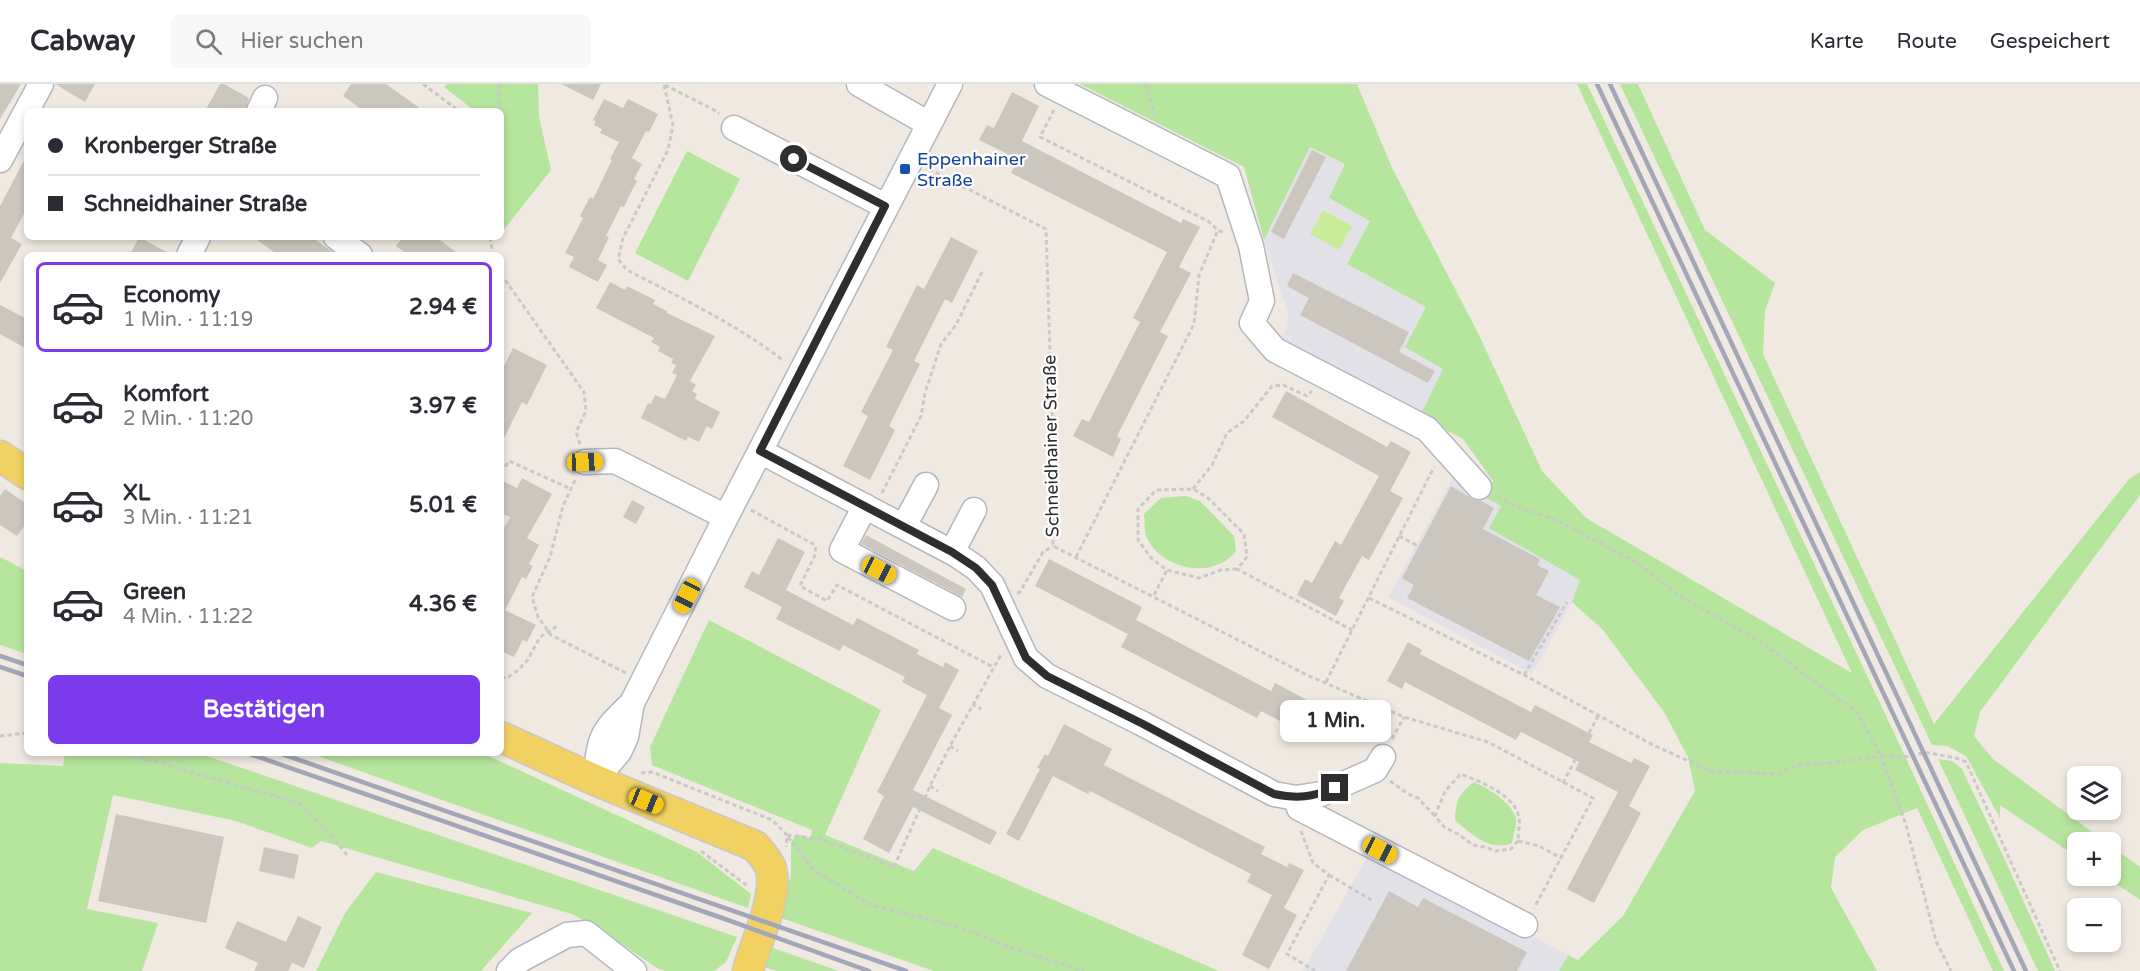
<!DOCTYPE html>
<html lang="de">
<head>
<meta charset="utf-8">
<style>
	body { margin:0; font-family:"Varela Round",sans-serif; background:#f7f7f7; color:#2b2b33; height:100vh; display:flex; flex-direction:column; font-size:22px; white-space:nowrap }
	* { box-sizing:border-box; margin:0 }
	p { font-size:20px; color:#7c7c81 }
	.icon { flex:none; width:33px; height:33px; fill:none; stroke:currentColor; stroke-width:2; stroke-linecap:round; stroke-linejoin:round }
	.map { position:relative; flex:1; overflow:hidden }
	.side { position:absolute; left:24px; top:168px; width:480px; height:504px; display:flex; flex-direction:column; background:#fff; border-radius:9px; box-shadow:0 3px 9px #0003 }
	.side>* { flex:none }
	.top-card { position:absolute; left:24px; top:24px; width:480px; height:132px; border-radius:9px; box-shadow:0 3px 9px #0003; display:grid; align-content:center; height:132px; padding:0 24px; background:#fff }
	.buttons { position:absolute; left:2067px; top:682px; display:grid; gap:12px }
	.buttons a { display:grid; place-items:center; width:54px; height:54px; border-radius:9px; background:#fff; box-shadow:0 3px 9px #0003; font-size:30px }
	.end { position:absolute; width:27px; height:27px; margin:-14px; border:8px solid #2e2e2e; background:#fff; box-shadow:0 0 0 3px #fff }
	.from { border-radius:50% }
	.bubble { position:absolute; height:42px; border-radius:9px; background:#fff; box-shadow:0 3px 9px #0003; font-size:20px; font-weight:700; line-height:42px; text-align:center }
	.car { position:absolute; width:18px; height:36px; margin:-18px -9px; border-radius:8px; box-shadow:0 0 4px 2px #0007; background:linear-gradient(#f5c518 24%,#345 0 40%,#f5c518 0 76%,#345 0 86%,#f5c518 0) }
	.top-card b { display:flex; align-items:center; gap:21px; height:57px; font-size:22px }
	.top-card b+b { border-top:2px solid #e1e1e2 }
	.top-card i { width:15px; height:15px; background:#2b2b33 }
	ul { padding:10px 0 0; list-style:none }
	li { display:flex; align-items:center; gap:18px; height:90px; margin:0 12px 9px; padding:0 12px; border:3px solid transparent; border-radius:9px }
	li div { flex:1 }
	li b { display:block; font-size:22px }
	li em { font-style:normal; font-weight:700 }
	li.on { border-color:#7c3aed }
	li>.icon { width:54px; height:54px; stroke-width:1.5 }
	.primary-button { display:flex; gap:12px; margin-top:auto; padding:12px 24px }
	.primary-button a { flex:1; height:69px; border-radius:9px; background:#7c3aed; color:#fff; font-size:24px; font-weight:700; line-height:69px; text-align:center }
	header { display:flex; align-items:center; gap:36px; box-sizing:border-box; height:84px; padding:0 30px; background:#fff; border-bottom:2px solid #e1e1e2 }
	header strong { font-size:28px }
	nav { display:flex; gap:33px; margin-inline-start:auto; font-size:21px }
	.search { width:420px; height:54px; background:#f7f7f7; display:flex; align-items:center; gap:15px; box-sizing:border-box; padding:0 21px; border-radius:9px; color:#7c7c81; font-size:22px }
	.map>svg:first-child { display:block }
</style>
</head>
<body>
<header>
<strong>Cabway</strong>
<div class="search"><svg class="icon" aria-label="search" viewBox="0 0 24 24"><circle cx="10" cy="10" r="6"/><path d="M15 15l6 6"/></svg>Hier suchen</div>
<nav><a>Karte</a><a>Route</a><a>Gespeichert</a></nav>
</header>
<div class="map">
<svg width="2140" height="887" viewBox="0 0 2140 887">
	<rect width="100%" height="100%" fill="#efe9e1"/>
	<path fill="#e3e1e8" d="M1310 63 1346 80 1370 137 1347 180 1426 223 1444 285 1420 332 1278 261 1287 243 1288 229 1264 156Z
		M1453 393 1501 422 1490 444 1581 496 1572 518 1532 590 1388 513Z
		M1371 766 1568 871 1559 887H1303Z"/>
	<path fill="#b6e59e" d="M447 0H538L539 33 551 86 502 148 501 27H475L444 3Z
		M1080 0H1357L1392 84 1478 249 1542 387 1586 434 1852 589 1577 0H1587L1897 655 2004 887H1993L1917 724 1863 746 1835 773 1831 804 1877 887H1559L1568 871 1578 876 1623 832 1695 707 1688 673 1664 628 1603 546 1572 518 1580 496 1489 444 1501 422 1485 413 1493 397 1463 355 1420 332 1443 285 1405 263 1426 223 1347 180 1370 137 1329 114 1345 80 1310 63 1264 156 1244 83Z
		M1620 0H1638L1705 146 1775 199 1765 227 1763 270 1934 640 2129 395 2140 388V411L1980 628 1974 652 1993 675 2107 759H2078L2077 773 2000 721V734L1966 672 1947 662 1932 661Z
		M687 67 740 95 688 197 635 169Z
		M1186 412 1200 417 1234 452 1236 467C1214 496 1162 486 1147 454 1144 448 1145 437 1144 430L1161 414Z
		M0 473 27 487V570L0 561Z
		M709 536 881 626 825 751 914 787 933 764 1219 887H934L778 833 791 791V758L797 750 811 755 812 746 652 681 650 663Z
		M65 669H198L737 853 726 878 714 887H665L657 884 598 844 572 830 321 757 312 764 236 737 113 711 87 825 158 839 142 887H0V679L63 682Z
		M309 669H482L697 768 751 810 748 824Z
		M1938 675 1952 677 1962 685 2005 776 2055 887H2038Z
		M1474 698C1489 705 1512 718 1516 735 1517 742 1513 752 1512 759 1490 768 1471 750 1455 736 1456 716 1458 711 1474 698Z
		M2111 762 2140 783V816L2105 792H2110Z
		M376 788 532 829 481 887H316L345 829Z
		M770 863 839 887H776L762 882Z"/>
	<path fill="#c9ec9a" d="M1323 126 1352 142 1339 166 1310 150Z"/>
	<path fill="#cbc7bf" d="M0 0H21L0 35Z
		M55 0H95L85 18Z
		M220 0H224L249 14 245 27H205Z
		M351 0H386L424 27H364L343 12Z
		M561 0H601L593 16Z
		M1012 8 1039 22 1022 57 1181 139 1183 135 1200 143 1179 183 1191 189 1160 248 1168 252 1117 352 1121 355 1113 373 1073 352 1082 335 1089 338 1140 238 1133 234 1167 168 1011 89 1018 75 979 56 987 41 994 44Z
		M604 15 623 24 628 15 658 30 649 48 646 47 632 74 642 80 634 95 637 97 630 110 624 123 621 122 606 152 609 153 598 176 607 181 598 198 569 183 574 173 565 169 583 134 580 132 590 113 593 115 612 76 610 75 619 58 600 49 602 45 594 41 596 37 593 36Z
		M1312 66 1326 73 1284 155 1271 148Z
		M27 71V124L11 154 22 160 0 199V122Z
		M139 153 172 171H130Z
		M253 153H312L336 171H278Z
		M403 153H436L460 171H408L396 162Z
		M951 153 978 167 952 219 945 215 914 277 920 280 889 342 895 346 870 396 843 382 868 332 861 328 893 266 886 263 917 201 924 205Z
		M1293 189 1409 248 1399 268 1435 287 1428 299 1300 231 1309 214 1287 202Z
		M610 198 625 206 627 202 655 216 653 220 667 227V229L715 252 690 297 696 301 692 307 697 310 695 315 720 328 712 345 707 342 699 358 688 353 686 357 641 334 648 319 651 320 655 311 665 315 677 291 672 289 676 281 671 279 673 275 658 267 660 263 651 258 654 254 596 224Z
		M0 221 27 235V265L0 250Z
		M513 264 547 281 527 321 522 318 501 360V288Z
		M1286 307 1387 363 1391 357 1411 368 1390 407 1403 414 1369 476 1362 472 1339 514 1344 517 1336 532 1297 511 1305 495 1312 499 1335 457 1341 461 1379 392 1272 333Z
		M522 394 552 410 527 454 539 461 529 480 533 482 526 495 522 493 505 526 536 541 527 558 523 556 514 573 501 567V450L510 433 501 429V396L517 404Z
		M1451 402 1474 416 1481 417 1494 424 1483 445 1540 475 1537 481 1549 487 1536 511 1560 523 1529 577 1407 514 1414 501 1402 494Z
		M5 405 27 420V438L17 452 0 441V412Z
		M632 416 645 423 636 440 623 433Z
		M866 451 966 505 962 513 861 460Z
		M778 454 805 468 786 506 853 541 857 534 919 566 917 570 943 583 945 578 959 586 939 624 952 631 913 706 997 748 990 761 913 723 889 769 863 755 884 712 877 708 927 611 902 598 905 593 843 561 840 567 776 535 782 523 744 503 752 487 759 491Z
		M1049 475 1142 523 1136 536 1271 607 1275 599 1328 627 1314 655 1261 627 1257 634 1121 563 1128 550 1035 502Z
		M1408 558 1422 566 1420 570 1531 628 1535 621 1593 651 1589 658 1631 679 1634 674 1650 682 1629 722 1641 729 1594 819 1567 805 1618 708 1575 686 1579 678 1521 648 1516 656 1405 598 1402 605 1387 597Z
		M1064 640 1112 665 1104 681 1265 763 1261 770 1287 783 1289 779 1304 786 1284 824 1297 831 1269 885 1242 871 1272 811 1247 798 1251 790 1090 707 1088 710 1053 692 1019 757 1006 750 1040 685 1037 684 1045 670 1048 672Z
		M116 730 224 753 206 839 98 817Z
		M264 763 299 771 294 795 259 787Z
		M1389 807 1418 823 1423 814 1527 868 1517 887H1346Z
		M298 832 322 843 304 884 292 879 288 887H254L258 879 225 864 237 837 286 858Z"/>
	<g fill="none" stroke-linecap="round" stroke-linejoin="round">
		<g stroke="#b4b7c1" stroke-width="27">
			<path id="minor" d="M859 0 929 40
				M1047 0 1228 92 1251 162 1262 217 1252 239 1275 266 1427 345 1479 403
				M259 27 265 14
				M734 44 885 122
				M0 76 41 0
				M336 153 360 171
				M189 171 198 153
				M760 367 957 471 976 484 992 501 1026 574 1047 592 1143 640 1274 710 1296 714 1321 710 1375 686 1383 673
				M585 378 615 377 726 433
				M865 422 842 466 953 524
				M904 442 926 401
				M952 468 974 426
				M595 696 619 668 626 653 632 619 726 433 950 0
				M595 696C600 651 600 650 632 619
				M1296 714 1299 724 1525 841
				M509 887 520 876 567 851 586 849 634 887"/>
		</g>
		<g stroke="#c9c9c9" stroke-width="33">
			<path id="major" d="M0 372 27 390
				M501 653 595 696 755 762C761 769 768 776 771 785 778 814 755 859 748 887"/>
		</g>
		<path stroke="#c9c9c9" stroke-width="3" stroke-dasharray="4.5 3" stroke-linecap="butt" d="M423 0 459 27
			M499 0V27
			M1146 0 1155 32
			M664 1 673 41 668 66 623 154 618 175 627 186C681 214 736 240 784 277
			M665 1 714 26 719 30
			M1054 26 1040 53 1208 137 1218 146
			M929 85 1046 145 1053 361V462L1307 591 1404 633 1488 658 1593 714 1534 824
			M490 153 493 171
			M501 190 584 308 586 327 576 348 580 360
			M501 389 509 377 571 405
			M575 396 563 422 550 473 532 513 538 533 551 551 626 589
			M1193 405 1212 381 1227 349 1244 337 1272 302 1283 301 1307 312 1312 307
			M882 409 921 332 925 309 941 260 956 241 982 188
			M1497 412 1516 422 1558 437 1633 476 1680 512 1759 557 1858 629 1881 672 1913 673 1924 668 1956 674 1966 678 2060 887
			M751 426 815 461 816 469 800 502 827 517 837 501 993 583
			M1399 452 1439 473
			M1076 473 1194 240 1199 191 1218 146 1225 149
			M1237 485 1221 486 1199 494 1167 486 1152 475 1138 456V425L1156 406 1193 405 1208 414 1244 450 1247 473 1237 485 1352 546
			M1017 509 1020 508 1043 468 1053 462
			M1154 511 1167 486
			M1369 514 1524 591 1653 661 1711 687 1778 690 1795 681 1831 679 1881 672 1906 741 1936 857 1951 887
			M1524 591 1567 518
			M501 593 507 594 517 587 527 577 540 553 557 542
			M1326 598 1434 383
			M972 620 981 625
			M1589 649 1598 632
			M0 652 27 649
			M1392 655 1404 633
			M950 662 958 667
			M125 669 299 719 334 755 347 771
			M641 689 652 688 772 736 787 751 786 763
			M1390 697 1408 710 1418 714 1435 732
			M1563 699 1575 676
			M930 702 938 707
			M1301 747 1313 779 1329 791 1287 870 1315 887
			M787 751 821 755 894 783 930 702 950 662 1002 569
			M788 753 815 787 871 821 962 844 1011 864 1084 887
			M1518 757 1511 765 1496 767 1484 763 1473 761 1458 750 1444 743 1435 732 1445 707 1461 690C1479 697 1516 711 1519 734 1520 741 1518 750 1518 757L1539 762 1561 774
			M701 767 749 803
			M1329 791 1373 817"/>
		<use href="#minor" stroke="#fff" stroke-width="24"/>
		<use href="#major" stroke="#f2d163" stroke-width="30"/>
		<path stroke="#a3a6b8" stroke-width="4.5" d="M1597 0 2014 887
			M1610 0 2026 887
			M0 572 27 581
			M0 583 27 592
			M247 669 725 835 869 887
			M279 669 906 887"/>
	</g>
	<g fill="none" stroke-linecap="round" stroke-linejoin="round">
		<path stroke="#2e2e2e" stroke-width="8" d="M794 75 885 122 760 367 952 468 976 484 992 501 1026 574 1047 592 1143 640 1274 710C1298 715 1312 713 1335 704"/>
	</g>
	<rect fill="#1a4fb4" stroke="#fff" stroke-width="2" x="899" y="79" width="12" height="12" rx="3"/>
	<g text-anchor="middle" stroke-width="4.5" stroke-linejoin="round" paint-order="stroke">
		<g font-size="18" fill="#164399" stroke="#fff" text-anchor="start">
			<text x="917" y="81">Eppenhainer<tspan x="917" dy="21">Straße</tspan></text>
		</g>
		<g font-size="18" fill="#2e2e2e" stroke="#fff">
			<text transform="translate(1051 362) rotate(-91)" y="6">Schneidhainer Straße</text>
		</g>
	</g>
</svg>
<div class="buttons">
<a><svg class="icon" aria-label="layers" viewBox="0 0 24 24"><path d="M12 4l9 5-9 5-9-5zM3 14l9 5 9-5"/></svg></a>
<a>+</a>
<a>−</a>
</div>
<i class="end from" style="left:794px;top:75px"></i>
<i class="end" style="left:1335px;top:704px"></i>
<div class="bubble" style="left:1280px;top:616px;width:111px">1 Min.</div>
<i class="car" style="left:585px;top:378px;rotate:88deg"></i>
<i class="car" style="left:879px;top:486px;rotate:117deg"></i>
<i class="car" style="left:687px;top:512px;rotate:207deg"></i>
<i class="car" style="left:646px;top:717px;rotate:112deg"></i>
<i class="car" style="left:1380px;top:766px;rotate:117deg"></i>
<div class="top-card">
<b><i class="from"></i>Kronberger Straße</b>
<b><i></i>Schneidhainer Straße</b>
</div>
<section class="side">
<ul>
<li class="on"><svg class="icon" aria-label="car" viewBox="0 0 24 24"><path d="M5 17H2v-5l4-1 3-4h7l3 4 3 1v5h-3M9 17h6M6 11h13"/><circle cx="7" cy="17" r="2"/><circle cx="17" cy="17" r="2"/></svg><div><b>Economy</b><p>1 Min. · 11:19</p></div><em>2.94 €</em></li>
<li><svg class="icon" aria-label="car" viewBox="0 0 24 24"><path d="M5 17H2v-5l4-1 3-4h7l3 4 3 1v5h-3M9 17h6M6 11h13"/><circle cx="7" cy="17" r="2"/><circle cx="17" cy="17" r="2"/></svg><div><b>Komfort</b><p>2 Min. · 11:20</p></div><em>3.97 €</em></li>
<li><svg class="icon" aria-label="car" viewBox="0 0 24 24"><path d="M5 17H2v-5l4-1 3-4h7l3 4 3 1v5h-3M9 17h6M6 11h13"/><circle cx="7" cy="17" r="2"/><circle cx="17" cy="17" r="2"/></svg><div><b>XL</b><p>3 Min. · 11:21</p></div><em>5.01 €</em></li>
<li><svg class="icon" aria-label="car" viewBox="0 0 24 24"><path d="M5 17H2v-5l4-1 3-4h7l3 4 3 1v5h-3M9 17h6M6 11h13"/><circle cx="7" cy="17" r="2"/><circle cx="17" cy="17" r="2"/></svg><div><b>Green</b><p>4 Min. · 11:22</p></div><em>4.36 €</em></li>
</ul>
<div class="primary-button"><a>Bestätigen</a></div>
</section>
</div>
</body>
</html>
